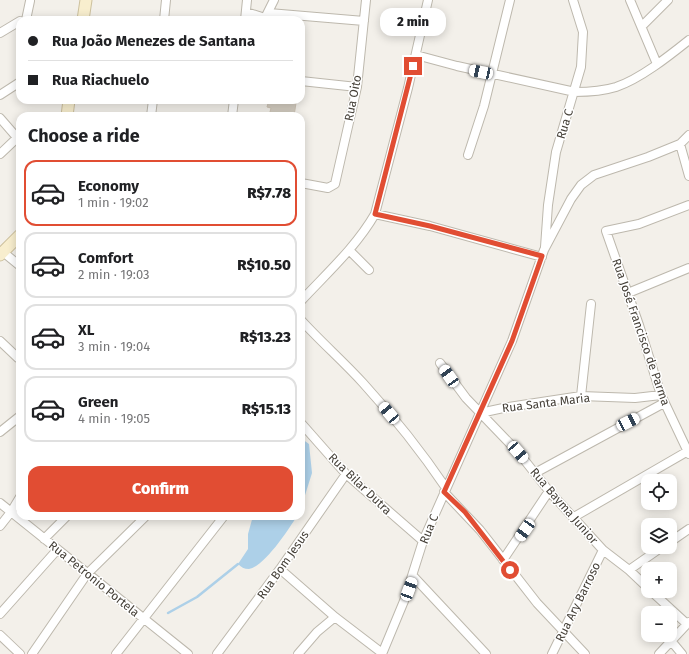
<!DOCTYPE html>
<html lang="en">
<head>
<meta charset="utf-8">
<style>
	body { margin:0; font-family:"Fira Sans",sans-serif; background:#f2f2f2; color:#202124; height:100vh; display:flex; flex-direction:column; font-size:15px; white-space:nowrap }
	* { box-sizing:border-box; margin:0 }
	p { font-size:13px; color:#757577 }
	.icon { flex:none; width:22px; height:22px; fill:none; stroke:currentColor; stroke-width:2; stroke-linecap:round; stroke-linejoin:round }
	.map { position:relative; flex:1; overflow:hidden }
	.details { position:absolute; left:16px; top:112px; width:289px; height:408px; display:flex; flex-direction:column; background:#fff; border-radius:12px; box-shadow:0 2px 10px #0003 }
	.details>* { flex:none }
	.top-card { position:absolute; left:16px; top:16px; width:289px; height:88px; border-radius:12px; box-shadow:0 2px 10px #0003; display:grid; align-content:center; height:88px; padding:0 12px; background:#fff }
	.fabs { position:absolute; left:641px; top:474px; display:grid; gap:8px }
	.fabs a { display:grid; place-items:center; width:36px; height:36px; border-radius:8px; background:#fff; box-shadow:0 2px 10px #0003; font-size:20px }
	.end { position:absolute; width:18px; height:18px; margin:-9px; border:5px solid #e14d33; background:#fff; box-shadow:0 0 0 2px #fff }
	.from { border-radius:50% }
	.bubble { position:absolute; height:28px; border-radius:12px; background:#fff; box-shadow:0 2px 10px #0003; font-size:13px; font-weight:800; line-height:28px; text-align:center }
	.car { position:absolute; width:12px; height:24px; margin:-12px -6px; border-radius:5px; box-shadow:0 0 3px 1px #0007; background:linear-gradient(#fff 24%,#345 0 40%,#fff 0 76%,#345 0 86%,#fff 0) }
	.top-card b { display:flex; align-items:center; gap:14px; height:38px; font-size:15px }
	.top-card b+b { border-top:1px solid #e0e0e0 }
	.top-card i { width:10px; height:10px; background:#202124 }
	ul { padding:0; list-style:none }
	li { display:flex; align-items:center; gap:12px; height:66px; margin:0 8px 6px; padding:0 4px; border:2px solid #e0e0e0; border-radius:12px }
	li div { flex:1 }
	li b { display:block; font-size:15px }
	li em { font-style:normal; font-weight:800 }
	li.on { border-color:#e14d33 }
	li>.icon { width:36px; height:36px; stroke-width:1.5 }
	h2 { padding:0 12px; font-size:18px; line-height:48px }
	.cta { display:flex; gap:8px; margin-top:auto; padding:8px 12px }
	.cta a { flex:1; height:46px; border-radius:12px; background:#e14d33; color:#fff; font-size:16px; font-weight:800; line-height:46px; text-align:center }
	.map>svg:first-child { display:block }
</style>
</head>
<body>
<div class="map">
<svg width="689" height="654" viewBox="0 0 689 654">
	<rect width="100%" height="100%" fill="#f3f0ea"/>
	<path fill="#add0e8" d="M302 439 309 444 312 473 301 508Z
		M253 516H297C289 529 264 567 249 569 244 569 241 567 238 564L248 549V534Z"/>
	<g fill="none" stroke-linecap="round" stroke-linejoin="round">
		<path stroke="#add0e8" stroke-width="2.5" d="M168 613 197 597 238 564"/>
	</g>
	<path fill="#d3ccc0" stroke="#cdc3b4" d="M269 100 296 103 294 116H269L271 108 267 107Z"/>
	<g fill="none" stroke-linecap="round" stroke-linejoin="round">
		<g stroke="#bdb8ad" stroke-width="10">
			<path id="street" d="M630 0 657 64
				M246 12 265 18
				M269 13 364 21
				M26 20 30 1
				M164 20 166 0
				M245 20 247 0
				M264 20 274 0
				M642 26 668 0
				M0 33 20 21
				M416 55 457 66 575 92C589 92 603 91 616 87 640 79 669 56 689 40
				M301 81 357 87
				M0 95 20 82
				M151 116 153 100
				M232 116 234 100
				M0 118 20 141
				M680 144 689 176
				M0 154 17 138
				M468 155 484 106 510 0
				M301 183 328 188 335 184 357 87 366 0
				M689 205 639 224 606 231 639 325 661 395 689 454
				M375 214 430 226 542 257
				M545 247 548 205 556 152 581 67 583 32 573 0
				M349 250 369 270
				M3 252 20 266
				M628 293 689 268
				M301 301C327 273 356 247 375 214L408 88 428 0
				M301 320C321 342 343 361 363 383 393 416 421 451 446 488
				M0 341 18 358
				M440 363 466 398 518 452 549 491 603 550 629 570 648 588
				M581 396 591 304
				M480 413 508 407 581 396 635 398 661 395
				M301 423 346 474 423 541
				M0 432 20 416
				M535 473 664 403
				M444 492 480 530 537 603 585 654
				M0 503 188 654
				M574 517 688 451
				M0 526 11 512 20 497
				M44 539 67 516
				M670 542 689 529
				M503 560 549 491
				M280 569 335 617 382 653
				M629 570 662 547
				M413 576 486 654
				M651 591 687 624
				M0 614 57 550
				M0 635 20 654
				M672 642 682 654
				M32 654 87 574 146 516
				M116 654 224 516
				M217 654 280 569 346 474
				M298 654 317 632 335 617
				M382 654 404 601 423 541 512 341 544 250 571 199 581 185 594 175 648 157 680 144 689 135
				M552 654 603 550
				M659 654 689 622"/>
		</g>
		<g stroke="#cdc19e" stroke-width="13">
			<path id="secondary" d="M83 20 86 0
				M67 116 69 100
				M0 255 20 235"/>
		</g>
		<use href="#street" stroke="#fff" stroke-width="8"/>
		<use href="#secondary" stroke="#f8eece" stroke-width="11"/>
	</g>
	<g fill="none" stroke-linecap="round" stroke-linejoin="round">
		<path stroke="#e14d33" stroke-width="5" d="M413 66 375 214 430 226 542 256 512 341 444 492 465 512 510 570"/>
	</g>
	<g text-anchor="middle" stroke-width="3" stroke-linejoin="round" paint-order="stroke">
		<g font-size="12" fill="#464139" stroke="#fff">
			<text transform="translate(353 98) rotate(-79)" y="4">Rua Oito</text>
			<text transform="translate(565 124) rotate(-73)" y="4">Rua C</text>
			<text transform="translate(641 332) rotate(71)" y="4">Rua José Francisco de Parma</text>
			<text transform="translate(546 403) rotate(-7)" y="4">Rua Santa Maria</text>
			<text transform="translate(360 484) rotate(44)" y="4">Rua Bilar Dutra</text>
			<text transform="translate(564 506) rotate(49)" y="4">Rua Bayma Junior</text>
			<text transform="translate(429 529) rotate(-68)" y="4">Rua C</text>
			<text transform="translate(283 565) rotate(-55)" y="4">Rua Bom Jesus</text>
			<text transform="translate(94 579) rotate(39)" y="4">Rua Petronio Portela</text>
			<text transform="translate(578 602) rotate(-64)" y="4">Rua Ary Barroso</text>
		</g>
	</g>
</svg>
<div class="fabs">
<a><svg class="icon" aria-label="locate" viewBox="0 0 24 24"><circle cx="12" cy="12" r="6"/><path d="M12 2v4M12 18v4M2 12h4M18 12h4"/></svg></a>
<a><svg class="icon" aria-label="layers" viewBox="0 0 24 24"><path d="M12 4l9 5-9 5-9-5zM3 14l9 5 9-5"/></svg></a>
<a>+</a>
<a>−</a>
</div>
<i class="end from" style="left:510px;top:570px"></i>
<i class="end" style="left:413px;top:66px"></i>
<div class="bubble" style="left:380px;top:8px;width:66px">2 min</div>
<i class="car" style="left:481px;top:72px;rotate:282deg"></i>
<i class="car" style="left:449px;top:376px;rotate:325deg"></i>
<i class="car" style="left:389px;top:413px;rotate:320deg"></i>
<i class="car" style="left:628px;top:422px;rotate:63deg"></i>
<i class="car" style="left:518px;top:452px;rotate:139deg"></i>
<i class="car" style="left:525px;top:530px;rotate:215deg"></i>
<i class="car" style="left:409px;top:589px;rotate:20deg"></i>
<div class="top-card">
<b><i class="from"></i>Rua João Menezes de Santana</b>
<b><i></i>Rua Riachuelo</b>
</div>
<section class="details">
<h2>Choose a ride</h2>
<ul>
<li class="on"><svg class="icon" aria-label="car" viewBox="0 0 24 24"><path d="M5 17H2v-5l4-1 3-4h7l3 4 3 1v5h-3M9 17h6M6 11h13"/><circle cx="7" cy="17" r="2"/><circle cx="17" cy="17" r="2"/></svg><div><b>Economy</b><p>1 min · 19:02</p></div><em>R$7.78</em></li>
<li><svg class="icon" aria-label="car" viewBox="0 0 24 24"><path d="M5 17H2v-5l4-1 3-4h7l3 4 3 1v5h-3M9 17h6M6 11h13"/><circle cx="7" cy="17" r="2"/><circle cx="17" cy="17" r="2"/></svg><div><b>Comfort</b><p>2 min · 19:03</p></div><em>R$10.50</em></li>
<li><svg class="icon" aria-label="car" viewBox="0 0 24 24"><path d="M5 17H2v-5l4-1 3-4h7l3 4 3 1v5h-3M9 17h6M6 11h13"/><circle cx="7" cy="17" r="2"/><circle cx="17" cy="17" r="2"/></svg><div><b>XL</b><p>3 min · 19:04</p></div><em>R$13.23</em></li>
<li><svg class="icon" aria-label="car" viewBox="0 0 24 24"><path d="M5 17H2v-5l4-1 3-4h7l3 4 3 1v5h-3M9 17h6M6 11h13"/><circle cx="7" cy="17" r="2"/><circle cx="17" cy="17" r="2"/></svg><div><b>Green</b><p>4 min · 19:05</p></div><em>R$15.13</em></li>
</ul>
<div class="cta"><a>Confirm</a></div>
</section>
</div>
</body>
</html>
